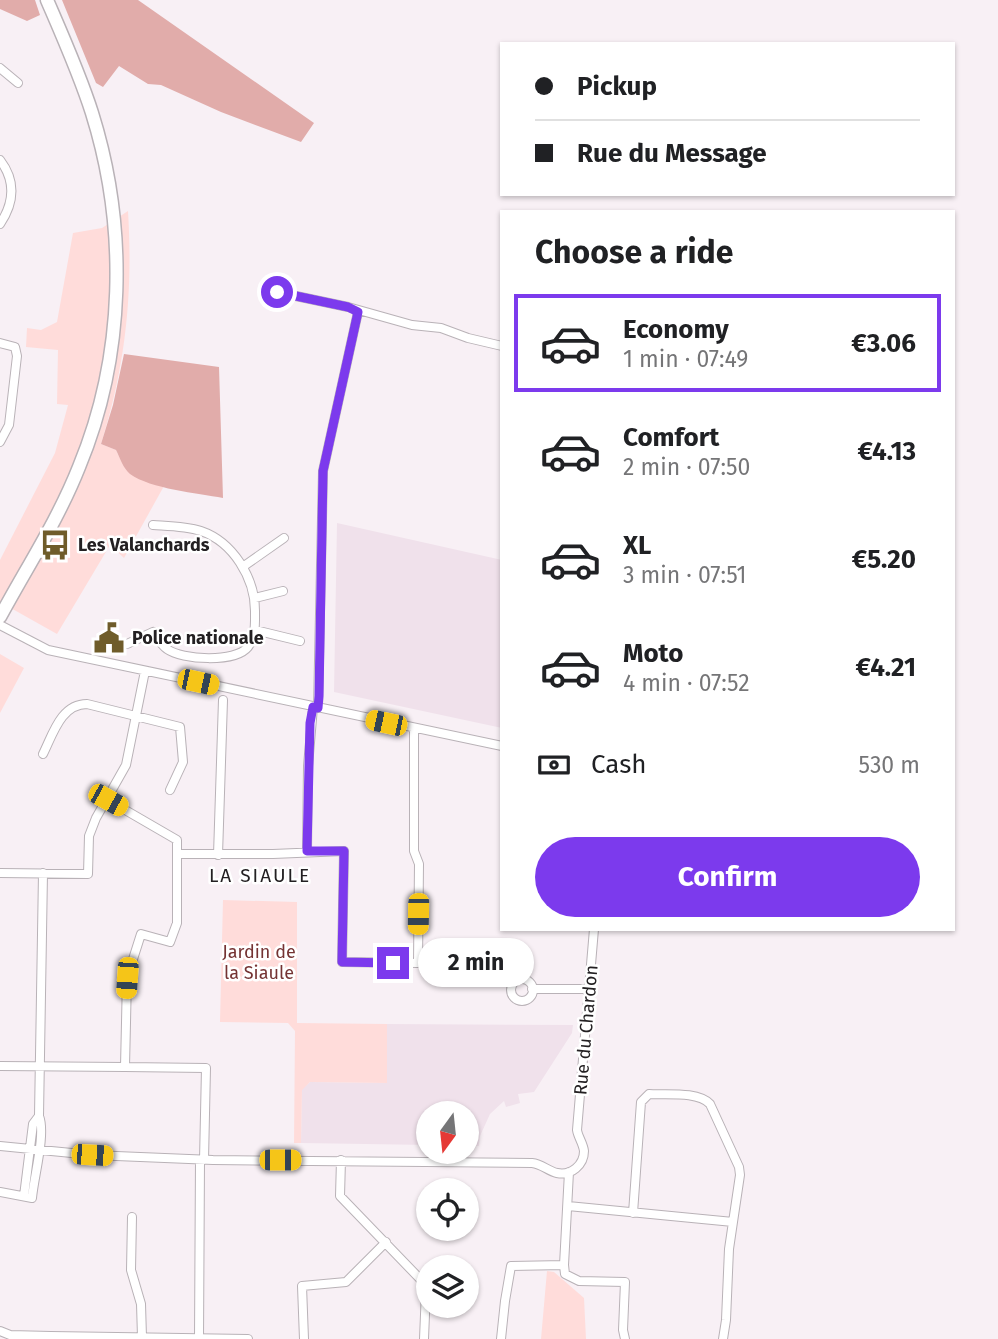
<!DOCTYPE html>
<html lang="en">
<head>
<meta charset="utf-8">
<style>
	body { margin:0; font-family:"Fira Sans",sans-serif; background:#f6f6f6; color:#202124; height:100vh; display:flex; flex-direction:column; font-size:26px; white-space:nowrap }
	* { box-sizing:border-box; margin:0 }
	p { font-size:23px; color:#757577 }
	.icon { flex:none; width:38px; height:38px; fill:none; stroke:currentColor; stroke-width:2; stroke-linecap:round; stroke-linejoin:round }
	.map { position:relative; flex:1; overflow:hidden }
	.drawer { position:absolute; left:500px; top:210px; width:455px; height:721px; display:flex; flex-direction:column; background:#fff; border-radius:0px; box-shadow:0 2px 5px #0004 }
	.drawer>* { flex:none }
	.guide { position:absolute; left:500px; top:42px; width:455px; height:154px; border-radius:0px; box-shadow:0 2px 5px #0004; display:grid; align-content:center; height:154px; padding:0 35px; background:#fff }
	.needle { width:46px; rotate:195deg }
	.controls { position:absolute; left:416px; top:1101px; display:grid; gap:14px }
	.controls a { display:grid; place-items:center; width:63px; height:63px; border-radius:50%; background:#fff; box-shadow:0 2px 5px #0004; font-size:35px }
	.end { position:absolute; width:32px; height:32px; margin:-16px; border:9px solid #7c3aed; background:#fff; box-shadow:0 0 0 4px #fff }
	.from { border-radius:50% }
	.bubble { position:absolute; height:49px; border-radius:24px; background:#fff; box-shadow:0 2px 5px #0004; font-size:23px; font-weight:700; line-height:49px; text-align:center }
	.car { position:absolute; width:21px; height:42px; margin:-21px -10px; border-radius:9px; box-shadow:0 0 5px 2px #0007; background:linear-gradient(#f5c518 24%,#345 0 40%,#f5c518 0 76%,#345 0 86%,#f5c518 0) }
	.guide b { display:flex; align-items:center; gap:24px; height:66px; font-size:26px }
	.guide b+b { border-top:2px solid #e0e0e0 }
	.guide i { width:18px; height:18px; background:#202124 }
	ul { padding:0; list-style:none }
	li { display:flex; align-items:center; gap:21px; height:98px; margin:0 14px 10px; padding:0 21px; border:4px solid transparent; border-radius:0px }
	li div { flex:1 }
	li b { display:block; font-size:26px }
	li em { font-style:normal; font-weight:700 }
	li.current { border-color:#7c3aed }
	li>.icon { width:63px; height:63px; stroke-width:1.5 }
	h2 { padding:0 35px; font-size:32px; line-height:84px }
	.pay { display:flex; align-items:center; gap:18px; height:77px; padding:0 35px; font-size:26px }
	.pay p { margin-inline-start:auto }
	.primary-button { display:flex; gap:14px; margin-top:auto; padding:14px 35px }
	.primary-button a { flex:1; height:80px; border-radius:42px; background:#7c3aed; color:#fff; font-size:28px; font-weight:700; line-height:80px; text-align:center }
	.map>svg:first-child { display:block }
</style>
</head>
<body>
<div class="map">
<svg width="998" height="1339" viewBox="0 0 998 1339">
	<rect width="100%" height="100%" fill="#f8f0f5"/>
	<path fill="#f0e1eb" d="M337 523 502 560V728L334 692Z
		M387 1024 573 1025 572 1033 534 1092 518 1094 520 1103 506 1107 504 1101 490 1114 480 1136 479 1146 467 1145V1113H429V1145L301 1143 302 1089 310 1082 387 1083Z"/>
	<path fill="#ffdcda" d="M128 211C133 293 126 364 101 444L116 450C127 475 139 479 164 486L124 558 110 545 57 634 0 602V560L55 453 68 405 57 404 58 350 26 347 27 328 41 330 57 322 73 233 102 228Z
		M0 654 24 668 0 713Z
		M223 900 297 902V1023L387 1024V1083L310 1082 302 1090 301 1143H294L295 1031 288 1023 220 1022Z
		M547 1271 554 1272 584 1298 586 1339H541Z"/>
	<path fill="#e1acaa" d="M0 0H35L40 15 27 21 0 9Z
		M62 0H138L314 123 301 142 221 112 161 85 148 84 119 66 103 87 96 83Z
		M124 354 219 367 223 498C197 493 151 489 130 474 123 468 120 458 116 450L101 444 113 405Z"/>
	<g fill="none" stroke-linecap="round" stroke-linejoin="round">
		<g stroke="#b9b2b7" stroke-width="10">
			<path id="minor" d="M0 68 18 83
				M0 160C16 181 14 203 0 224
				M277 292 348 307 412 325 441 328 468 338 502 346
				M0 343 15 347 17 356 9 425 0 442
				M244 566 284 538
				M255 598 283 591
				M0 625 48 650 502 746
				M255 630 300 641
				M127 644 153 632C157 638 161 645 167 649 182 660 235 663 248 647 256 636 255 623 255 611 255 578 233 542 201 531 186 526 169 526 153 525
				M318 708 323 471 358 312
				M43 754C53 734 61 704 87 704L180 727 183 762 170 790
				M108 800 177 840V923L170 942 141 934 127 978 125 1067 206 1068 204 1160
				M307 851 308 766 313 707
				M177 854H273L344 851 342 962 418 963 419 864 414 851V729
				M218 855 223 700
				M0 873 88 874 89 836 96 818 126 765 145 671
				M511 990a11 11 0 1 1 22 0a11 11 0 1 1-22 0Z
				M532 989H589
				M0 1066 125 1067
				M39 1116 43 873
				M0 1146 92 1155 213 1160 532 1163C542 1164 548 1171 557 1173 571 1176 584 1165 584 1151 583 1143 578 1137 577 1130L594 929
				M341 1160 340 1196 423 1282 426 1290 424 1339
				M569 1172 564 1265 565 1274 579 1281 625 1282 623 1330 625 1339
				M0 1192 32 1198C34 1176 46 1134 39 1116L33 1124 24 1196
				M568 1206 733 1222 729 1249 726 1320 723 1339
				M633 1213 641 1102 649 1094C666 1095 698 1091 710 1104L739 1167 740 1175 733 1222
				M132 1217 131 1270 141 1304 142 1337
				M0 1331 10 1335 51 1336 248 1339
				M199 1339 200 1160
				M304 1339 302 1286 346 1282 386 1242
				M501 1339 505 1301 511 1266 564 1265"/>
		</g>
		<g stroke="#b9b2b7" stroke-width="15">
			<path id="secondary" d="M0 617C27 567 58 520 79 467 125 356 128 228 92 113 80 75 63 37 47 0"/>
		</g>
		<use href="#minor" stroke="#fff" stroke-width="8"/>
		<use href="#secondary" stroke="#fff" stroke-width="12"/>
	</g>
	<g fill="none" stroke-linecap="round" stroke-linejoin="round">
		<path stroke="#7c3aed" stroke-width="9" d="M277 292 348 307 358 312 323 471 319 696 318 708 313 707 310 723 307 851H344L342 962 393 963"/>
	</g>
	<defs>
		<g id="bus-bare" transform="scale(2.415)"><path d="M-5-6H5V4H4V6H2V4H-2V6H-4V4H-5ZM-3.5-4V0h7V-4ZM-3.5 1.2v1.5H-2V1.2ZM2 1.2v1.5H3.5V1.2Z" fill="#6f5c2a" stroke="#fff" stroke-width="2.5" paint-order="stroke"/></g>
		<g id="civic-bare" transform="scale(2.415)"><path d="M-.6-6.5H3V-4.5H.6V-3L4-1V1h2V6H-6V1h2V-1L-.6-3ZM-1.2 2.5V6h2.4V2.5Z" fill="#6f5c2a" stroke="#fff" stroke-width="2.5" paint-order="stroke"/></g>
	</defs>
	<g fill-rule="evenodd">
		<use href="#bus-bare" x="55" y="545"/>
		<use href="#civic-bare" x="109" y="638"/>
	</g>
	<g text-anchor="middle" stroke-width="5" stroke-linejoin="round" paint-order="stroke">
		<g font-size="18" font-weight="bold" fill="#232022" stroke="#fff" text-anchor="start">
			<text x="78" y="551">Les Valanchards</text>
			<text x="132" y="644">Police nationale</text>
		</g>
		<g font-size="18" fill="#743333" stroke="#fff">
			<text x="259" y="958">Jardin de<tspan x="259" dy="21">la Siaule</tspan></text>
		</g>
		<g font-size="18" fill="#232022" stroke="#fff">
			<text transform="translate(586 1030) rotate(-85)" y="6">Rue du Chardon</text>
		</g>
		<g font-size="19" letter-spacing="2" fill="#232022" stroke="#fff">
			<text x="260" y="882">LA SIAULE</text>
		</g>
	</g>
</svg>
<div class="controls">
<a><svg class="needle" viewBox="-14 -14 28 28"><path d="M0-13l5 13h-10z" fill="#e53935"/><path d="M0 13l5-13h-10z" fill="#757577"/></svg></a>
<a><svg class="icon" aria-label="locate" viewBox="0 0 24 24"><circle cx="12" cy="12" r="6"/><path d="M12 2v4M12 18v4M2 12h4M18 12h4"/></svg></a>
<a><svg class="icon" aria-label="layers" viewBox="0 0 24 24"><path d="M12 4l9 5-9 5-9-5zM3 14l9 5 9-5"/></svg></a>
</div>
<i class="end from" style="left:277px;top:292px"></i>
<i class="end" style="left:393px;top:963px"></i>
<div class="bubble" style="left:418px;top:938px;width:116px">2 min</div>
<i class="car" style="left:198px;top:682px;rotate:102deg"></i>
<i class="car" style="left:386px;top:723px;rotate:282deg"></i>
<i class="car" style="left:108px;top:800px;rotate:119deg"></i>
<i class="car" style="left:418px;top:914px;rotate:181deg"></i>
<i class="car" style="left:127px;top:978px;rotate:184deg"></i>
<i class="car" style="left:92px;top:1155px;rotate:93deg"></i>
<i class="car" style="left:280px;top:1160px;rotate:90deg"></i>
<div class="guide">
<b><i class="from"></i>Pickup</b>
<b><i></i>Rue du Message</b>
</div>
<section class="drawer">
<h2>Choose a ride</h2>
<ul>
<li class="current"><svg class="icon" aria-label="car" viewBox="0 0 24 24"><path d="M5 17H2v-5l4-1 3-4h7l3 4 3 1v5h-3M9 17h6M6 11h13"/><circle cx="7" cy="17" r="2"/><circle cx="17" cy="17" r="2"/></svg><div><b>Economy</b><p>1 min · 07:49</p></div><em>€3.06</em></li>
<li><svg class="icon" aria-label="car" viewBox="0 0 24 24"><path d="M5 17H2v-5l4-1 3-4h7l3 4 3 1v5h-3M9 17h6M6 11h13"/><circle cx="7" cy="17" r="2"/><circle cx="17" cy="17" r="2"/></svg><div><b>Comfort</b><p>2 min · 07:50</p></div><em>€4.13</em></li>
<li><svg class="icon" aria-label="car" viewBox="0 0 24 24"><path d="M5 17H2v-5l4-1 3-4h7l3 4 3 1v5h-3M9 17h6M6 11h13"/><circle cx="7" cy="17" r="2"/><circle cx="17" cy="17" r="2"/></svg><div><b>XL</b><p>3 min · 07:51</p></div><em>€5.20</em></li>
<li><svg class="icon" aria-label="car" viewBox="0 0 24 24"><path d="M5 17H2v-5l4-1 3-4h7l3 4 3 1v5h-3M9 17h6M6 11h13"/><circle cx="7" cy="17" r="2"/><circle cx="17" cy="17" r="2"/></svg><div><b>Moto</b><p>4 min · 07:52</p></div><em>€4.21</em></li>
</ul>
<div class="pay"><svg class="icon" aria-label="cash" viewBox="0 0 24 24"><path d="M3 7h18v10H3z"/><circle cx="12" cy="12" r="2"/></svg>Cash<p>530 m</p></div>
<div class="primary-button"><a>Confirm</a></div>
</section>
</div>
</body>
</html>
